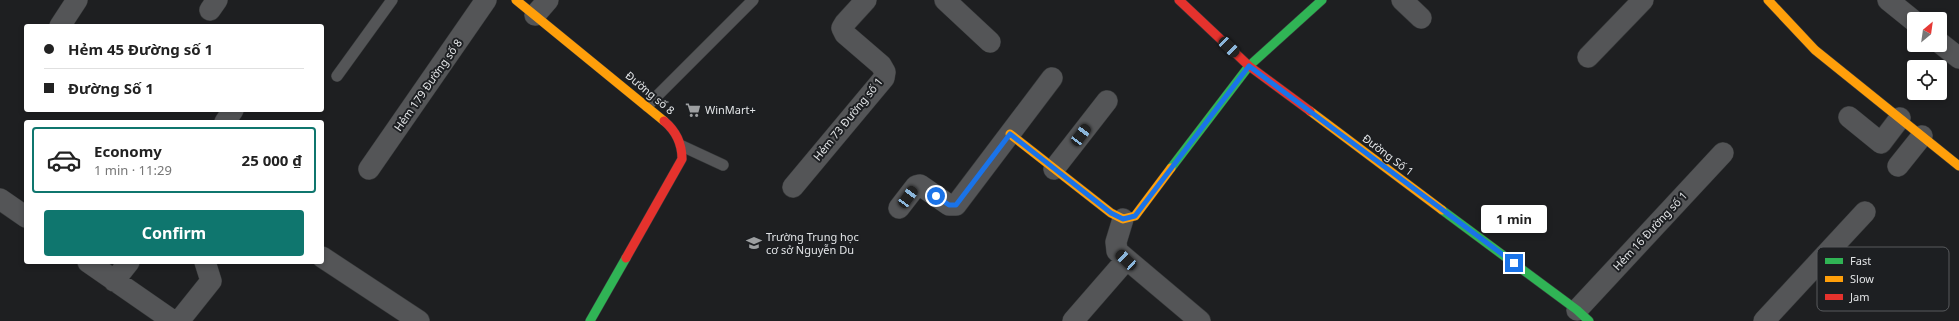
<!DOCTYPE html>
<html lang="en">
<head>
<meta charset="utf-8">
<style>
	body { margin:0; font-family:"Noto Sans",sans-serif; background:#f6f6f6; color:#222; height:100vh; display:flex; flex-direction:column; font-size:15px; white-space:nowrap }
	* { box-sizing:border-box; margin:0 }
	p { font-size:13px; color:#767676 }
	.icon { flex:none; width:22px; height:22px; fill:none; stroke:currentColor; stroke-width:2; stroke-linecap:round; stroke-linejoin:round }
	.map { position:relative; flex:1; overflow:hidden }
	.side { position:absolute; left:24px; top:120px; width:300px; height:144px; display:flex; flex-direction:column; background:#fff; border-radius:4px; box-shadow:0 2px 6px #0003 }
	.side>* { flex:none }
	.top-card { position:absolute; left:24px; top:24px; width:300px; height:88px; border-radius:4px; box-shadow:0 2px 6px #0003; display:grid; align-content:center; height:88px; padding:0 20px; background:#fff }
	.needle { width:26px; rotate:29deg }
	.controls { position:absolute; left:1907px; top:12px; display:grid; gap:8px }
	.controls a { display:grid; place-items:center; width:40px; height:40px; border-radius:4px; background:#fff; box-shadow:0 2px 6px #0003; font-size:20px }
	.end { position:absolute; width:18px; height:18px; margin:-9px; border:5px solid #1a73e8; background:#fff; box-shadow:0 0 0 2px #fff }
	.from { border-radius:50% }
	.bubble { position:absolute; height:28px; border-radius:4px; background:#fff; box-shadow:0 2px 6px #0003; font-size:13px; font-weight:700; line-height:28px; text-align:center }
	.car { position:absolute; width:12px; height:24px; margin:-12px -6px; border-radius:5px; box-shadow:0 0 3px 1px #0007; background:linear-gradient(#222 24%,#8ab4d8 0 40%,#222 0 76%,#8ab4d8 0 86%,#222 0) }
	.top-card b { display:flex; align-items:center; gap:14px; height:38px; font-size:15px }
	.top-card b+b { border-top:1px solid #e0e0e0 }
	.top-card i { width:10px; height:10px; background:#222 }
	ul { padding:7px 0 0; list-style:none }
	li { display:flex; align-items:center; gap:12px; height:66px; margin:0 8px 6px; padding:0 12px; border:2px solid transparent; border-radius:4px }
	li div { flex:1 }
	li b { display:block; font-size:15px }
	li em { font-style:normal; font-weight:700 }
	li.on { border-color:#0f766e }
	li>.icon { width:36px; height:36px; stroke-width:1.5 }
	.action { display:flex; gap:8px; margin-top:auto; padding:8px 20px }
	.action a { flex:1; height:46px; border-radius:4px; background:#0f766e; color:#fff; font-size:16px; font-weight:700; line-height:46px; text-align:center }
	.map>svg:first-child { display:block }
</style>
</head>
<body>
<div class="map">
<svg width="1959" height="321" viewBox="0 0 1959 321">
	<rect width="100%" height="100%" fill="#1e1f21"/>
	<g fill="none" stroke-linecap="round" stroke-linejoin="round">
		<g stroke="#37393a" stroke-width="12">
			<path id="lane" d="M337 76 392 0
				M647 106 753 0
				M682 146 723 165"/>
		</g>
		<g stroke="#37393a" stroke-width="22">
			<path id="street" d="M945 0 990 42
				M1402 0 1421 18
				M1888 0 1914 21
				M210 10 217 0
				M535 15 548 0
				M60 26 77 0
				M1940 43 1959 58
				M1588 57 1643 0
				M1849 117 1881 143 1900 118
				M225 122 233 110
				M1898 166 1922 136
				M369 169 486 0
				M1054 169 1107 101
				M793 187 884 78 885 72 881 65 845 34 842 28 845 23 866 0
				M0 199 26 217
				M899 208 916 186 920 185 949 205H956L1052 78
				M1123 219 1116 242 1117 251 1200 321
				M322 257 419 321
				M88 262 173 321
				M114 281 129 262
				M1577 310 1723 153
				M179 321 211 281 205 262
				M1073 321 1126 260
				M1764 321 1865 212"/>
		</g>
		<g stroke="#37393a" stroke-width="10">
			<path id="fast" d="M1171 168 1249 66 1322 0
				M1442 210 1577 310 1589 321
				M590 321 626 258"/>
		</g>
		<g stroke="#37393a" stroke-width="10">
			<path id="slow" d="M516 0 664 121
				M1768 0 1815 50 1959 166
				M1310 111 1442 210
				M1010 134 1111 213 1123 219 1135 216 1171 168"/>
		</g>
		<g stroke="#37393a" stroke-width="10">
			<path id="jam" d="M1179 0 1249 66 1310 111
				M626 258 682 159C682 144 676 131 664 121"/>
		</g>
		<use href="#lane" stroke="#545557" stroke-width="11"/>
		<use href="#street" stroke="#545557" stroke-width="21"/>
		<use href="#fast" stroke="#30b455" stroke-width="9"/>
		<use href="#slow" stroke="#ff9f0a" stroke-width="9"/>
		<use href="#jam" stroke="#e5322d" stroke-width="9"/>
	</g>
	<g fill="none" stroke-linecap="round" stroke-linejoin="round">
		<path stroke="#1a73e8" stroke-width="5" d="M936 196 949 205H956L1010 134 1111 213 1123 219 1135 216 1249 66 1514 263"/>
	</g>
	<defs>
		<g id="supermarket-bare" transform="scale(1.2)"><path d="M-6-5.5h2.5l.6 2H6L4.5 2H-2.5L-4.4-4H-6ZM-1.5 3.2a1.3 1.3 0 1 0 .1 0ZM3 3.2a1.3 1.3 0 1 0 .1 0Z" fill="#9d9fa1" stroke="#1d1f22" stroke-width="2.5" paint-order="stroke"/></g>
		<g id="school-bare" transform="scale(1.2)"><path d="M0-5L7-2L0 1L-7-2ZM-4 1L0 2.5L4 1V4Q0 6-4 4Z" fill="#9d9fa1" stroke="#1d1f22" stroke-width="2.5" paint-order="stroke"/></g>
	</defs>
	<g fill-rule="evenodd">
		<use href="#supermarket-bare" x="693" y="110"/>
		<use href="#school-bare" x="754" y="243"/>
	</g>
	<g text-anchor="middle" stroke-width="4" stroke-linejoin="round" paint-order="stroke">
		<g font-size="11" fill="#e2e4e6" stroke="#1d1f22">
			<text transform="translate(428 85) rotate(-55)" y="4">Hẻm 179 Đường số 8</text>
			<text transform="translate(650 93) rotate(40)" y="4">Đường số 8</text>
			<text transform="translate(848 119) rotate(-51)" y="4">Hẻm 73 Đường số 1</text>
			<text transform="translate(1388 155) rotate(37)" y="4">Đường Số 1</text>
			<text transform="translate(1650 231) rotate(-47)" y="4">Hẻm 16 Đường số 1</text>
		</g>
		<g font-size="11" fill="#e2e4e6" stroke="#1d1f22" text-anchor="start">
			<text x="705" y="114">WinMart+</text>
			<text x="766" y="241">Trường Trung học<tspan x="766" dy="13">cơ sở Nguyễn Du</tspan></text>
		</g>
	</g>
	<rect x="1817" y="247" width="132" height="64" rx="6" fill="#1d1f22" stroke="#585a5d" stroke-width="1"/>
	<rect x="1825" y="258" width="18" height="6" fill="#30b455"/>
	<rect x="1825" y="276" width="18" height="6" fill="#ff9f0a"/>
	<rect x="1825" y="294" width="18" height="6" fill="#e5322d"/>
	<g font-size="11" fill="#e2e4e6">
		<text x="1850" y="265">Fast</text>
		<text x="1850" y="283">Slow</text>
		<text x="1850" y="301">Jam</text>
	</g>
</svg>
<div class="controls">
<a><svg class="needle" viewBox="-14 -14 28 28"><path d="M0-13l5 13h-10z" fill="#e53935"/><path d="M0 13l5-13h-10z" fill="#767676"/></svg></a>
<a><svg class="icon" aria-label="locate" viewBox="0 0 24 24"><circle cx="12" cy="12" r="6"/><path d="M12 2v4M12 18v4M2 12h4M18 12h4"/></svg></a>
</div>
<i class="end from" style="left:936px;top:196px"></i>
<i class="end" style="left:1514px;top:263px"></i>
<div class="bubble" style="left:1481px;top:205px;width:66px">1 min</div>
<i class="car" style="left:1229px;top:47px;rotate:134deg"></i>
<i class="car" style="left:1081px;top:135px;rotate:37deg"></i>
<i class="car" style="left:908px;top:197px;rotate:36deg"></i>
<i class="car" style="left:1126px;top:260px;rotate:313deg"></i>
<div class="top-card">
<b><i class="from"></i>Hẻm 45 Đường số 1</b>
<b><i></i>Đường Số 1</b>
</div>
<section class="side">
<ul>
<li class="on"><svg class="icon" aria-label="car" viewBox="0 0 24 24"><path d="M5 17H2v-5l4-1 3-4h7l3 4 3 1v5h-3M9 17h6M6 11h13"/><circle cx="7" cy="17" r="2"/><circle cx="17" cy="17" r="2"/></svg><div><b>Economy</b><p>1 min · 11:29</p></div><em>25 000 ₫</em></li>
</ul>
<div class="action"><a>Confirm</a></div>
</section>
</div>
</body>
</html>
